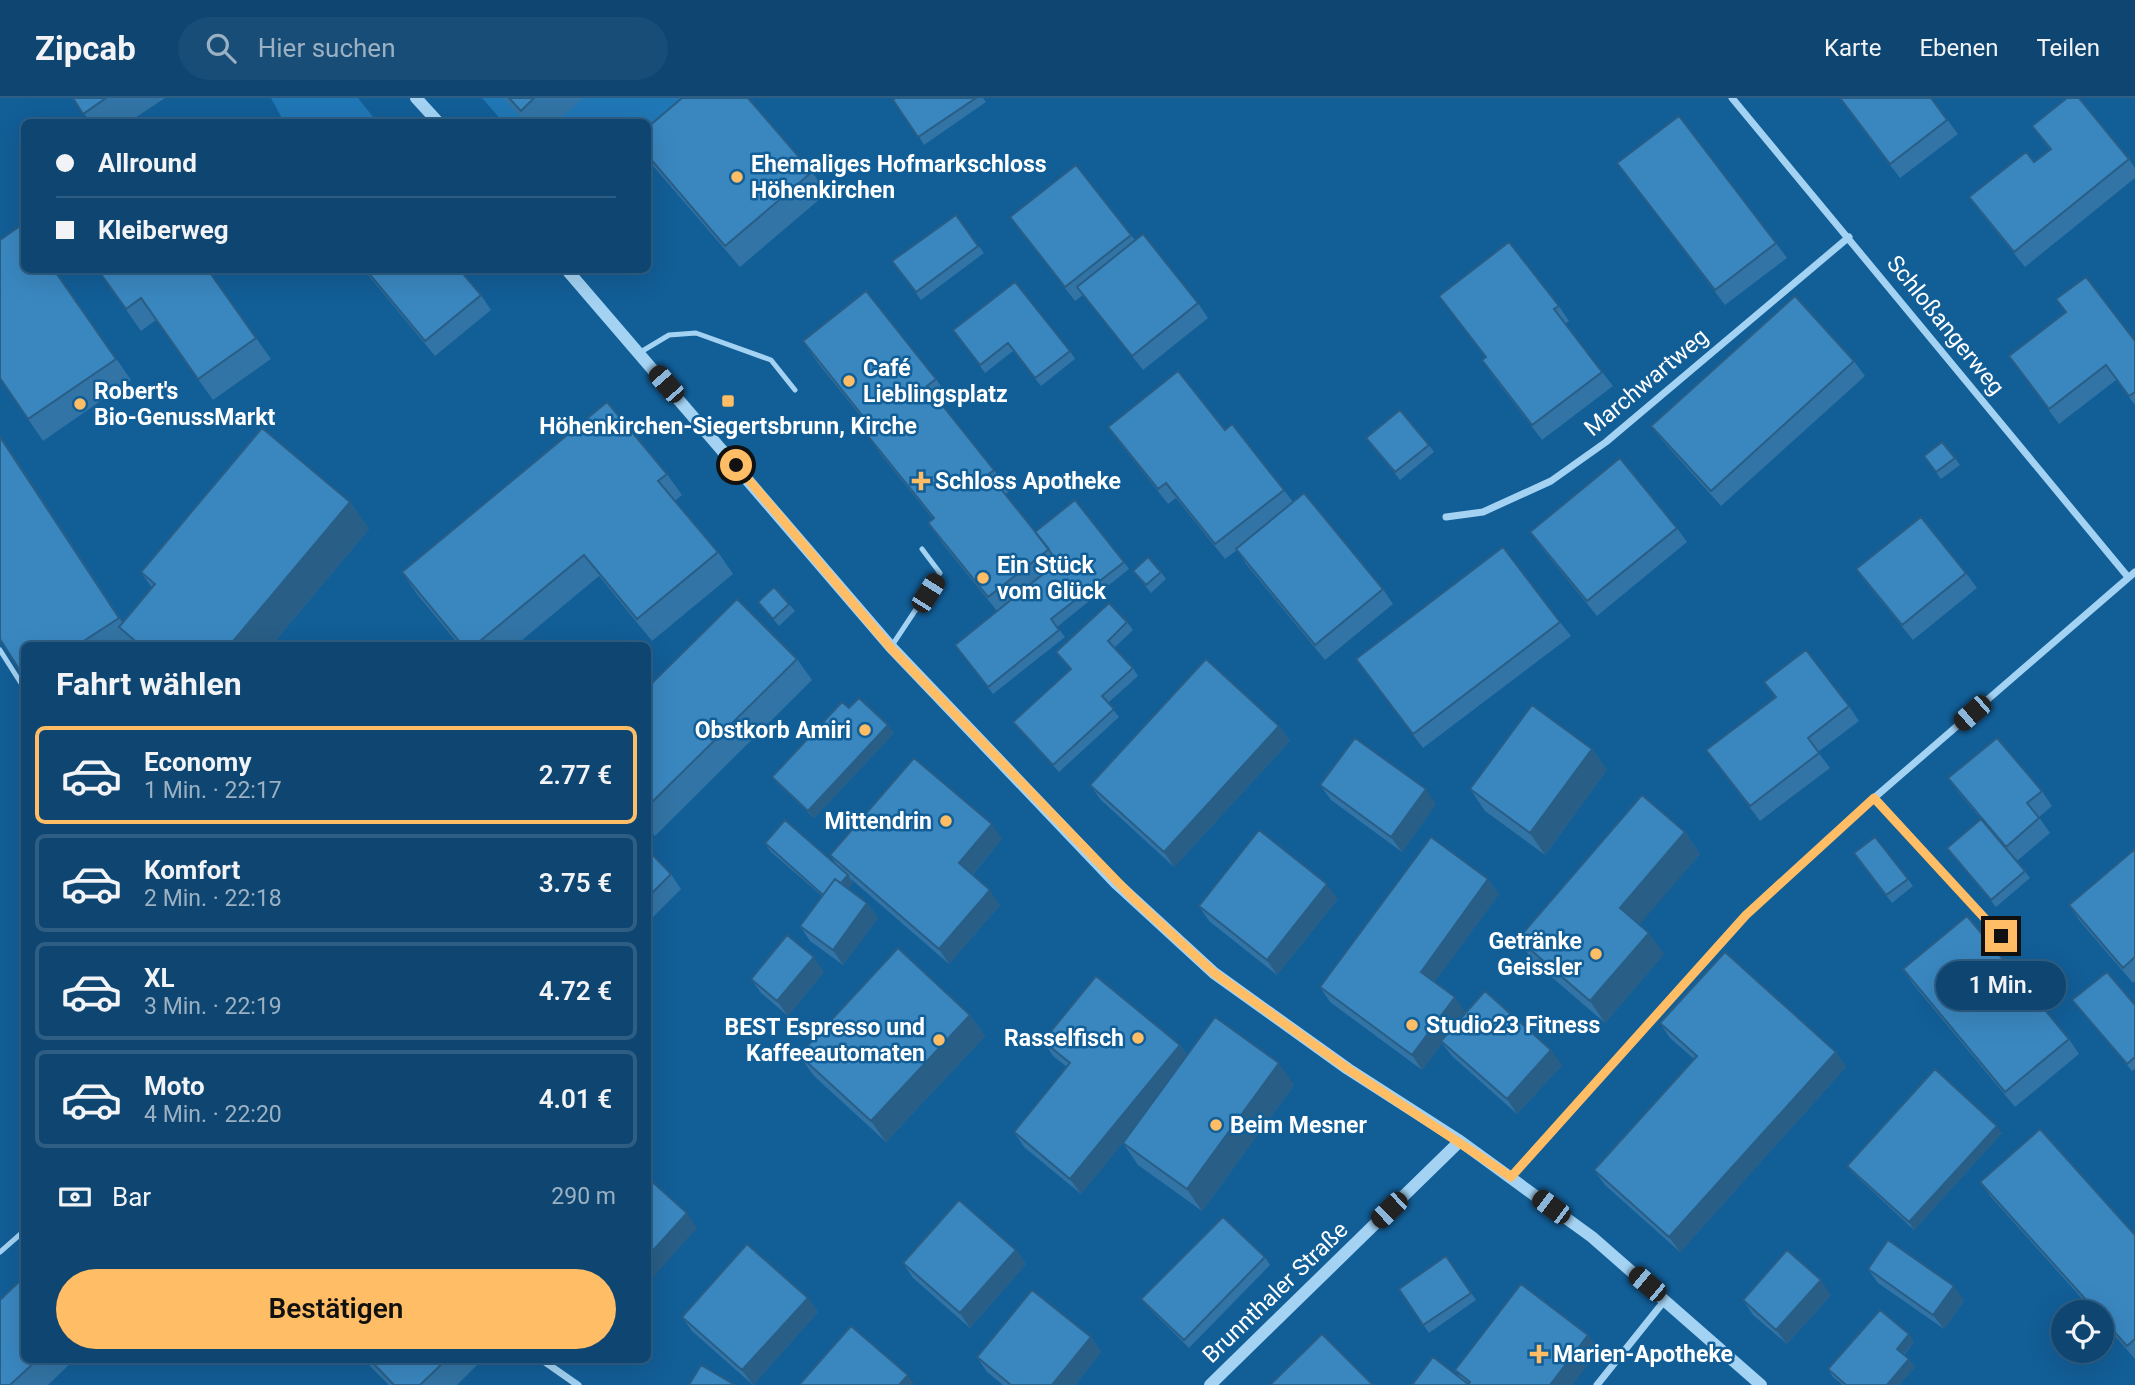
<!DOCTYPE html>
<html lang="de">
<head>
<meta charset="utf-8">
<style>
	body { margin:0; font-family:Roboto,sans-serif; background:#174d76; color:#f1f3f6; height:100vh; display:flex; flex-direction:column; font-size:26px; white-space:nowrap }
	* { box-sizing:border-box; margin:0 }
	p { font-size:23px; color:#9bb1c3 }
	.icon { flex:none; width:38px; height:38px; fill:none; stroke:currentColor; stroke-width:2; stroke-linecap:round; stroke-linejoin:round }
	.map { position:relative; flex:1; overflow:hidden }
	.details { position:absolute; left:21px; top:544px; width:630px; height:721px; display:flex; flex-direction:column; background:#0e4671; border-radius:10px; box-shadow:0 7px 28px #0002,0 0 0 2px #2e5e84 }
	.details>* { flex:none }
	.top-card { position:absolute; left:21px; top:21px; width:630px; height:154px; border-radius:10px; box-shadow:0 7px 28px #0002,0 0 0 2px #2e5e84; display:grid; align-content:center; height:154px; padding:0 35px; background:#0e4671 }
	.tools { position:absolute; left:2051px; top:1202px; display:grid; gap:14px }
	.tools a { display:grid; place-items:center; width:63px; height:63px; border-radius:50%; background:#0e4671; box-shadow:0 7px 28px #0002,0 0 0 2px #2e5e84; font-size:35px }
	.end { position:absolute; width:32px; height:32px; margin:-16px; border:9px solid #ffbe65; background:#111; box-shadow:0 0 0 4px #111 }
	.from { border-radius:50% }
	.bubble { position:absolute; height:49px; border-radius:24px; background:#0e4671; box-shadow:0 7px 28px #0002,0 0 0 2px #2e5e84; font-size:23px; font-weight:600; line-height:49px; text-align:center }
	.car { position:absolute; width:21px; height:42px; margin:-21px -10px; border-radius:9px; box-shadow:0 0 5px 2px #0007; background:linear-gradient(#222 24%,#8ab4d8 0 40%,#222 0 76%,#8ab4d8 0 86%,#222 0) }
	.top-card b { display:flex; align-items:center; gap:24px; height:66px; font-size:26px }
	.top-card b+b { border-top:2px solid #2e5e84 }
	.top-card i { width:18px; height:18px; background:#f1f3f6 }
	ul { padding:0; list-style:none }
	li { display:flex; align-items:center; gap:21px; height:98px; margin:0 14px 10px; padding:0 21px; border:4px solid #2e5e84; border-radius:10px }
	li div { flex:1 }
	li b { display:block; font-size:26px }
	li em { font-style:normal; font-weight:600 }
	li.selected { border-color:#ffbe65 }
	li>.icon { width:63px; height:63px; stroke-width:1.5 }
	h2 { padding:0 35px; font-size:32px; line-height:84px }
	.pay { display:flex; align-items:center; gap:18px; height:77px; padding:0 35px; font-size:26px }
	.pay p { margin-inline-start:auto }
	.action { display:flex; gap:14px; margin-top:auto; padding:14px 35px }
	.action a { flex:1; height:80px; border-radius:42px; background:#ffbe65; color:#111; font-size:28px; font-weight:600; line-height:80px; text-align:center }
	header { display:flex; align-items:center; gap:42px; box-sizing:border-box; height:98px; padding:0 35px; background:#0e4671; border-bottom:2px solid #2e5e84 }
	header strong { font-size:33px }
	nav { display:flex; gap:38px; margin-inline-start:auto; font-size:24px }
	.search { width:490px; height:63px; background:#174d76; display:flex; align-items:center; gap:18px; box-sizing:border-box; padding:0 24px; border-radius:38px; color:#9bb1c3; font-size:26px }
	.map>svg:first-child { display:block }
</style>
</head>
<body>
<header>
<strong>Zipcab</strong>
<div class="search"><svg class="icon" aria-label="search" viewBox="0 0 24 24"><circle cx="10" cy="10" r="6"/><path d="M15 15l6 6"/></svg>Hier suchen</div>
<nav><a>Karte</a><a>Ebenen</a><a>Teilen</a></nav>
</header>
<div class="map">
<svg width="2135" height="1287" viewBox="0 0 2135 1287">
	<rect width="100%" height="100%" fill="#125e97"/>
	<path fill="#2077b5" d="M271 0H358L377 24H284Z
		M482 0H722L648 64V24H503Z"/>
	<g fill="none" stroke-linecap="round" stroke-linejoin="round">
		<path stroke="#a3d2f3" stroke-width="5" d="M639 255 669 237 696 235 771 262 795 292
			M891 549 940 475 922 451
			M0 552 24 590
			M1874 700 2016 854
			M0 1154 24 1133"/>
		<path stroke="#a3d2f3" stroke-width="7" d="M1732 0 2128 479
			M1446 419 1483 414 1551 383 1606 344 1849 139
			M1511 1079 1746 817 1874 700 2135 474
			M542 1262 578 1287
			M1597 1287 1665 1202"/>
		<path stroke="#a3d2f3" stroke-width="12" d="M416 0 438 24
			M567 172 891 549 1116 785 1214 875 1348 971 1460 1043 1592 1139 1761 1287
			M1210 1287 1460 1043"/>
	</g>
	<path fill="#3274a5" d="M73 0H165L129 24H90Z
		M503 0H583L556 24H525Z
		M896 0H983L986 4 924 47Z
		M1839 0H1931L1958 36 1900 80Z
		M2032 28 2129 61 2135 70V80L2025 169 1980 114 1969 99 2034 64 2050 52Z
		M648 29 812 74 827 95 740 169 648 62Z
		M1617 65 1776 145 1787 160 1725 207Z
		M956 117 984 155 921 202 892 163Z
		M1010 119 1131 137 1135 142 1198 205 1208 220 1143 272 1083 197 1075 203Z
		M55 172 131 282 43 343 0 280Z
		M98 172H208L271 261 213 302 156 222 141 233Z
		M364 172H460L481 197 491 212 435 258Z
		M1439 198 1559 208 1569 223 1565 226 1613 288 1542 342 1492 277 1482 262 1485 259Z
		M2056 201 2135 243V307L2116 282 2059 326 2019 272 2009 258 2066 215Z
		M953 232 1070 253 1075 261 1041 288 1013 253 985 275Z
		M803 243 936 281 951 303 943 308 994 372 1009 393 1005 397 1035 434 1124 464 1129 471 1057 529 1065 539 993 596 955 547 997 513 943 446 928 425 933 421 882 358 867 337 872 332 818 265Z
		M1854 263 1865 278 1721 408 1662 342 1651 328Z
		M1108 329 1225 332 1284 392 1293 404 1383 491 1393 506 1325 562 1246 466 1237 452 1225 461 1176 400 1168 406 1119 344Z
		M0 337 123 524 152 490 141 474 350 404 369 431 271 548H24L0 541Z
		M1366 340 1429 347 1434 354 1400 382Z
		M1924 358 1955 360 1960 367 1941 381Z
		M667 376 682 397 675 403 718 454 733 476 652 543 599 478 515 548H460L417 496 402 474Z
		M1677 430 1687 444 1597 518 1541 449 1530 434Z
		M1856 471 1966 475 1977 490 1913 542 1867 486Z
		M1133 473 1161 474 1166 481 1151 495Z
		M758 504 789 506 795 513 779 528Z
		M1127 524 1133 532 1114 550 1133 570 1138 578 1108 605 1119 619 1059 674 1019 631 1013 624 1070 571 1056 554Z
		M1560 524 1571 538 1423 650 1356 561Z
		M797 561 812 582 655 738 648 730V589Z
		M1764 584 1849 608 1859 623 1818 654 1830 670 1760 723 1706 652 1775 599Z
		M849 610 894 635 814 720 778 686 772 679Z
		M1279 628 1290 643 1174 769 1101 702 1090 687Z
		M1592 651 1607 672 1545 757 1485 713 1470 691Z
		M1948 680 2042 693 2052 708 2039 719 2050 735 2017 763 2030 780 1996 809 1947 750 1981 721 1959 695Z
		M1320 687 1436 706 1402 754 1331 702Z
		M1685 734 1700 756 1639 826 1664 856 1605 925 1533 863 1518 841Z
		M1002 741 972 777 1000 807 949 866 851 781 853 785 848 790 867 805 878 820 843 867 810 843 800 828 822 798 770 753 765 745 837 767 830 757Z
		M2135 751V883L2133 885 2079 822 2069 807Z
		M648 752 671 776 681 791 648 824Z
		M1859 763 1908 781 1913 788 1892 805Z
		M1488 781 1499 796 1434 884 1465 914 1457 926 1562 967 1517 1016 1452 958 1442 945 1422 972 1330 904 1320 889Z
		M1338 801 1277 877 1209 823 1199 808Z
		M1903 871 2069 941 2079 956 2015 1009 1913 886Z
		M824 874 788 918 761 895 751 881Z
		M2072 902 2135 907V971L2132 973Z
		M970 917 985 938 886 1044 814 978 799 957Z
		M1660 925 1836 954 1846 969 1680 1154 1605 1087 1594 1072 1694 961 1670 940Z
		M1043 943 1180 947 1187 957 1294 987 1202 1113 1138 1067 1123 1045 1130 1036 1081 1096 1024 1049 1014 1034 1067 969 1053 958Z
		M2002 1035 1914 1132 1853 1075 1847 1068Z
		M1980 1084 2135 1137V1261L2102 1223V1214H2094L1991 1099Z
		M1016 1152 1026 1166 970 1230 913 1180 903 1165Z
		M1446 1158 1476 1202 1429 1235 1399 1191Z
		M1265 1159 1270 1167 1189 1250 1147 1208 1141 1201Z
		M1868 1171 1964 1203 1944 1231 1878 1185Z
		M1831 1197 1787 1246 1753 1217 1743 1202Z
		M808 1200 818 1214 753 1287 692 1233 682 1219Z
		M1909 1236 1914 1244 1904 1257 1909 1261 1915 1269 1899 1287H1843L1833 1279 1828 1271Z
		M1091 1239 1101 1254 1075 1287H1003L987 1274 977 1259Z
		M1599 1251 1572 1287H1412L1461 1280 1455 1272Z
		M24 1262H74L48 1287H0Z
		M364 1262H475L478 1266 457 1287H389Z"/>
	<path fill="#295e86" d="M0 337 138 547 119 520 0 339Z
		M350 404 369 431 271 548H229Z
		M888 627 894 635 814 720 808 713Z
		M1279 628 1290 643 1174 769 1164 754Z
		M1592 651 1607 672 1545 757 1530 735Z
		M1426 691 1436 706 1402 754 1391 739Z
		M992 726 1002 741 969 780 959 765Z
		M1685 734 1700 756 1635 832 1620 810Z
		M848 777 853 785 833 808 827 800Z
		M1488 781 1499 796 1431 889 1421 874Z
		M1327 786 1338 801 1277 877 1267 862Z
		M990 792 1000 807 949 866 939 851Z
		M867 805 878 820 843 867 833 852Z
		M1649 835 1664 856 1605 925 1590 903Z
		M814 859 824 874 788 918 777 903Z
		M1455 899 1465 914 1422 972 1412 957Z
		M970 917 985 938 886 1044 871 1023Z
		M1180 947 1191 962 1081 1096 1070 1081Z
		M1551 952 1562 967 1517 1016 1507 1001Z
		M1836 954 1846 969 1680 1154 1669 1139Z
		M1279 965 1294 987 1202 1113 1187 1091Z
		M1997 1028 2002 1035 1914 1132 1909 1124Z
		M687 1115 697 1130 648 1185V1158Z
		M1016 1152 1026 1166 970 1230 960 1215Z
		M1821 1182 1831 1197 1787 1246 1776 1232Z
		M1954 1188 1964 1203 1944 1231 1933 1217Z
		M808 1200 818 1214 753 1287 742 1272Z
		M1909 1236 1914 1244 1902 1258 1897 1251Z
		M1588 1237 1599 1251 1572 1287H1550Z
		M1091 1239 1101 1254 1075 1287H1052Z
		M1909 1261 1915 1269 1899 1287H1887Z
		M908 1277 915 1287H899Z"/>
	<path fill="#3a87c0" stroke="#295e86" stroke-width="2" d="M73 0H106L83 16Z
		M509 0H534L521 13Z
		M682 0H748L812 74 725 148 648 58V29Z
		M896 0H976L918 39 893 2Z
		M1840 0H1931L1947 22 1890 66Z
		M2067 0H2079L2129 61 2014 154 1969 99 2026 54 2034 64 2051 51 2032 28Z
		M1679 18 1776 145 1715 192 1617 65Z
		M1076 67 1131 137 1065 189 1010 119Z
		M956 117 978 148 916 194 892 163Z
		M23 126 24 128V172H54L116 261 28 321 0 280V142Z
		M1143 136 1198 205 1132 258 1077 189Z
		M1509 144 1559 208 1554 211 1602 274 1532 327 1482 262 1486 259 1439 198Z
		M98 172H208L256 240 198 281 141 200 126 211Z
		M366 172H460L481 197 425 243Z
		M2086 179 2135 243V294L2129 298 2106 267 2049 311 2009 258 2066 214 2056 201Z
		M1015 184 1070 253 1035 280 1008 245 980 267 953 232Z
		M866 193 936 281 927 288 994 372 989 376 1049 451 988 499 928 425 934 420 867 337 873 331 803 243Z
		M1795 198 1854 263 1711 393 1651 328Z
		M1178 273 1225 332 1232 326 1284 392 1215 446 1166 385 1158 391 1108 329Z
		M607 304 667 376 658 383 718 454 637 521 584 457 474 548H463L402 474Z
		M1400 312 1429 347 1395 374 1366 340Z
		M262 330 350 404 229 548H141L119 529 155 486 141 474Z
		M0 339 119 520 76 548H24V579L0 541Z
		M1942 344 1955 360 1936 374 1924 358Z
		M1620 360 1677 430 1587 503 1530 434Z
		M1304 395 1383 491 1315 547 1236 451Z
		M1075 402 1124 464 1051 521 1059 532 988 589 955 547 1058 464 1035 434Z
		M1921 419 1966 475 1902 527 1856 471Z
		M1503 449 1560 524 1413 636 1356 561Z
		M1148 459 1161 474 1146 487 1133 473Z
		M774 489 789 506 773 521 758 504Z
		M737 501 797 561 648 708V589Z
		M1109 505 1127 524 1108 543 1133 570 1102 598 1114 611 1053 667 1013 624 1071 571 1056 554Z
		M1806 552 1849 608 1808 640 1819 655 1750 708 1706 652 1776 599 1764 584Z
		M1206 561 1279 628 1164 754 1090 687Z
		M859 600 888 627 808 713 772 679 842 604 849 610Z
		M1532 607 1592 651 1530 735 1470 691Z
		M1355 640 1426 691 1391 739 1320 687Z
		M1997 640 2042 693 2027 705 2039 720 2006 749 1948 680Z
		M914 660 992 726 959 765 990 792 939 851 830 757Z
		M1642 697 1685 734 1620 810 1649 835 1590 903 1518 841Z
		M1981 721 2025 773 1991 802 1947 750Z
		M785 722 848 777 841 785 835 781 823 797 765 745Z
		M1259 732 1327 786 1267 862 1199 808Z
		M1431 739 1488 781 1421 874 1455 899 1412 957 1320 889Z
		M1875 739 1908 781 1886 797 1854 755Z
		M2135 751V859L2123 870 2069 807Z
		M648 752 671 776 648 799Z
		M835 781 867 805 833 852 800 828Z
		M1967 818 2069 941 2005 994 1903 871Z
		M787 837 814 859 777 903 751 881Z
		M898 850 970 917 871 1023 799 957Z
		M1725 854 1836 954 1669 1139 1594 1072 1697 958 1660 925Z
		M2107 874 2135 907V959L2127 966 2072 902Z
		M1096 878 1180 947 1070 1081 1014 1034 1070 965 1043 943Z
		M1485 893 1551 952 1507 1001 1441 943Z
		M1215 919 1279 965 1187 1091 1123 1045Z
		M1935 971 1997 1028 1909 1124 1847 1068Z
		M2040 1031 2135 1137V1241L2127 1248 2102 1220V1214H2097L1980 1084Z
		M648 1080 687 1115 648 1158Z
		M959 1102 1016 1152 960 1215 903 1165Z
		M1223 1119 1265 1159 1184 1242 1141 1201Z
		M1888 1142 1954 1188 1933 1217 1868 1171Z
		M747 1146 808 1200 742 1272 682 1219Z
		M1787 1152 1821 1182 1776 1232 1743 1202Z
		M1446 1158 1471 1195 1423 1227 1399 1191Z
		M24 1179V1262H37L10 1287H0V1202Z
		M1521 1186 1588 1237 1550 1287H1468L1470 1284 1455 1272Z
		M1032 1192 1091 1239 1052 1287H1011L977 1259Z
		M1880 1212 1909 1236 1897 1251 1909 1261 1887 1287H1846L1828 1271Z
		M851 1228 908 1277 899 1287H799Z
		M1322 1236 1373 1287H1270Z
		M1433 1259 1468 1286V1287H1412Z
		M370 1262H446L420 1287H394Z
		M701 1267 735 1287H689Z"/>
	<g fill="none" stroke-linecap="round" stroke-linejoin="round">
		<path stroke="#ffbe65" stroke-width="9" d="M736 367 891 550 1136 803 1214 875 1348 971 1511 1079 1746 817 1874 700 2001 838"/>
	</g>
	<g fill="#ffbe65" stroke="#125e97" stroke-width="2.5">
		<circle cx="737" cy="79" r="7"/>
		<circle cx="849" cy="283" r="7"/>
		<rect x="721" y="296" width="14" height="14" rx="3.5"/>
		<circle cx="80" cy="306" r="7"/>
		<path d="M917.5 372.5h7v7h7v7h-7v7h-7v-7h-7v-7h7z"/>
		<circle cx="983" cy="480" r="7"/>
		<circle cx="865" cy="632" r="7"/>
		<circle cx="946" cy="723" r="7"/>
		<circle cx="1596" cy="856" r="7"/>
		<circle cx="1412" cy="927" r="7"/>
		<circle cx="1138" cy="940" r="7"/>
		<circle cx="939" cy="942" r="7"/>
		<circle cx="1216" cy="1027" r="7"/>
		<path d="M1535.5 1245.5h7v7h7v7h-7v7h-7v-7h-7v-7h7z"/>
	</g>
	<g text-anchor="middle" stroke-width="5" stroke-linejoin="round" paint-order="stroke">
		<g font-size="23" font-weight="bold" fill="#fff" stroke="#125e97" text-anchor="start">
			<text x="751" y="74">Ehemaliges Hofmarkschloss<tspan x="751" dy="26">Höhenkirchen</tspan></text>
			<text x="863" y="278">Café<tspan x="863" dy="26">Lieblingsplatz</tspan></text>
			<text x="94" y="301">Robert's<tspan x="94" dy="26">Bio-GenussMarkt</tspan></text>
			<text x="728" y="336" text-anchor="middle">Höhenkirchen-Siegertsbrunn, Kirche</text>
			<text x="935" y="391">Schloss Apotheke</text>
			<text x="997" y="475">Ein Stück<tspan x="997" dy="26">vom Glück</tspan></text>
			<text x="851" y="640" text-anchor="end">Obstkorb Amiri</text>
			<text x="932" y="731" text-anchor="end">Mittendrin</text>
			<text x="1582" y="851" text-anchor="end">Getränke<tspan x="1582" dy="26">Geissler</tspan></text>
			<text x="1426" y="935">Studio23 Fitness</text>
			<text x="925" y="937" text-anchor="end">BEST Espresso und<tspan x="925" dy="26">Kaffeeautomaten</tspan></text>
			<text x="1124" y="948" text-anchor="end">Rasselfisch</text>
			<text x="1230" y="1035">Beim Mesner</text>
			<text x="1553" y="1264">Marien-Apotheke</text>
		</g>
		<g font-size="23" fill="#fff" stroke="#125e97">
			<text transform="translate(1946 227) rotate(51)" y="8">Schloßangerweg</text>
			<text transform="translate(1646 284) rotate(-40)" y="8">Marchwartweg</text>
			<text transform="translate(1275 1194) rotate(-44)" y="8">Brunnthaler Straße</text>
		</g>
	</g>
</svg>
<div class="tools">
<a><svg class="icon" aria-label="locate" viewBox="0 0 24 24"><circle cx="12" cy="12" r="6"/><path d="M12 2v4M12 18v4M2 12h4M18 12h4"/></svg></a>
</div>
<i class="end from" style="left:736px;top:367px"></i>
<i class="end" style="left:2001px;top:838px"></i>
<div class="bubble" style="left:1936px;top:863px;width:130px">1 Min.</div>
<i class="car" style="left:666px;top:286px;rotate:319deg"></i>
<i class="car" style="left:928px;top:495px;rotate:32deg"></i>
<i class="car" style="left:1972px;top:615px;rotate:229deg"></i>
<i class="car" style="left:1551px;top:1109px;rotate:307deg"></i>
<i class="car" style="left:1389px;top:1112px;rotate:226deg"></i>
<i class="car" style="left:1647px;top:1186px;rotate:310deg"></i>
<div class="top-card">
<b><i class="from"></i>Allround</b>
<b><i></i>Kleiberweg</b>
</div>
<section class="details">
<h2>Fahrt wählen</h2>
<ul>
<li class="selected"><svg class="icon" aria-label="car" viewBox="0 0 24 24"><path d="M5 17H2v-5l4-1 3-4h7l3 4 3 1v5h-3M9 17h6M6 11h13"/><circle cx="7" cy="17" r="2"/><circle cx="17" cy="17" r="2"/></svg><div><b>Economy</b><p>1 Min. · 22:17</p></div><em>2.77 €</em></li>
<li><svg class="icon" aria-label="car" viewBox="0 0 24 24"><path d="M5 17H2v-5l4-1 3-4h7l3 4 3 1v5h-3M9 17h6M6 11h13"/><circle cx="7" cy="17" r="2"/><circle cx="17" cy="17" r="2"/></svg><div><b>Komfort</b><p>2 Min. · 22:18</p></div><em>3.75 €</em></li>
<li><svg class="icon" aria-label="car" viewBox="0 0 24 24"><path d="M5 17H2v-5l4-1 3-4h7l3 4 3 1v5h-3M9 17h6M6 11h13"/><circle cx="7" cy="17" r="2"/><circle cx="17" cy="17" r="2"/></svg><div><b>XL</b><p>3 Min. · 22:19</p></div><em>4.72 €</em></li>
<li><svg class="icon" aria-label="car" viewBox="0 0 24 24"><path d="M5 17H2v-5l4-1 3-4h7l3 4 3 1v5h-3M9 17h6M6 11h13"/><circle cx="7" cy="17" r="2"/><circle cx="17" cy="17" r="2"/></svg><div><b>Moto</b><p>4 Min. · 22:20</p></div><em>4.01 €</em></li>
</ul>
<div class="pay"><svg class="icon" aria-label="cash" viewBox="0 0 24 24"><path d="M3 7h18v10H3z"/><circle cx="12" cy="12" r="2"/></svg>Bar<p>290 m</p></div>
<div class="action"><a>Bestätigen</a></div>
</section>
</div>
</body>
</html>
